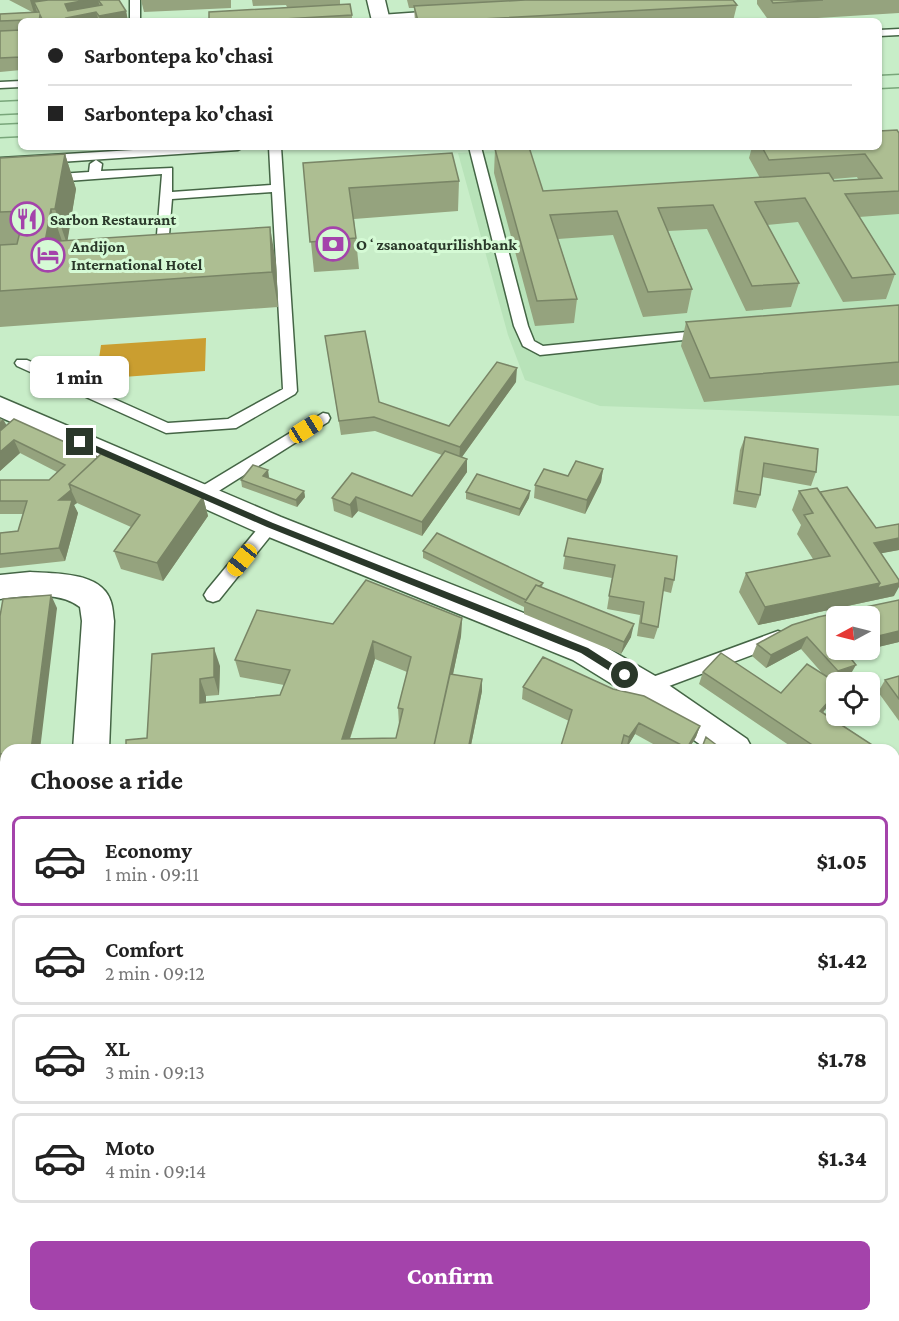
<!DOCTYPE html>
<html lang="en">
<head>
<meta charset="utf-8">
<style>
	body { margin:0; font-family:"Crimson Pro",serif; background:#f2f2f2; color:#222; height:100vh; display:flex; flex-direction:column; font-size:22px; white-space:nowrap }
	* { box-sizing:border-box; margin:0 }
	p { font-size:20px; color:#767676 }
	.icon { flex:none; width:33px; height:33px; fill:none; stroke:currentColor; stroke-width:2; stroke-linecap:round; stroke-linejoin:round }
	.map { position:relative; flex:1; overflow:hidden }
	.panel { position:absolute; left:0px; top:744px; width:900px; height:578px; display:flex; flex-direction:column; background:#fff; border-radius:18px 18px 0 0; box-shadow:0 2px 4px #0004 }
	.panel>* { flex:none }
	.hud { position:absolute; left:18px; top:18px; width:864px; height:132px; border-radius:9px; box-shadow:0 2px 4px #0004; display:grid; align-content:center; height:132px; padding:0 30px; background:#fff }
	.needle { width:39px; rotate:263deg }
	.controls { position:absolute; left:826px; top:606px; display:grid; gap:12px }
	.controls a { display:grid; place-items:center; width:54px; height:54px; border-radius:9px; background:#fff; box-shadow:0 2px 4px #0004; font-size:30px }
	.end { position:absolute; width:27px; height:27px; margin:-14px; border:8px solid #2a382a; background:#fff; box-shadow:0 0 0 3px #fff }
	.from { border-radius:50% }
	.bubble { position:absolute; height:42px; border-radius:9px; background:#fff; box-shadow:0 2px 4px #0004; font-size:20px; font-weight:800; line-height:42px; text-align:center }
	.car { position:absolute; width:18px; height:36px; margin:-18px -9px; border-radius:8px; box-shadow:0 0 4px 2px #0007; background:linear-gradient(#f5c518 24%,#345 0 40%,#f5c518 0 76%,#345 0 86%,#f5c518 0) }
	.hud b { display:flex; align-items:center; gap:21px; height:57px; font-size:22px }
	.hud b+b { border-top:2px solid #e0e0e0 }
	.hud i { width:15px; height:15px; background:#222 }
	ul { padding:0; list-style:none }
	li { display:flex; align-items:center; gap:18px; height:90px; margin:0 12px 9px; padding:0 18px; border:3px solid #e0e0e0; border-radius:9px }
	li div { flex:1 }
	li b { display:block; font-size:22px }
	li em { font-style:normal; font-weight:800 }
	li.active { border-color:#a443ab }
	li>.icon { width:54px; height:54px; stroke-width:1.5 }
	h2 { padding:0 30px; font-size:27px; line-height:72px }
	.cta { display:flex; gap:12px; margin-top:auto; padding:12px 30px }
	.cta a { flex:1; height:69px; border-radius:9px; background:#a443ab; color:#fff; font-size:24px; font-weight:800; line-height:69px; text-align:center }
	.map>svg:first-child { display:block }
</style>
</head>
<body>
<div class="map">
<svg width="899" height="1321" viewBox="0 0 899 1321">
	<rect width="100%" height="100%" fill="#c8edc8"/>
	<path fill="#b8e3b9" d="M899 133V416L600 406 525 380 508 335 458 153 585 147H879Z"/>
	<path fill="#ca9e30" d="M206 338 205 371 96 379 101 345Z"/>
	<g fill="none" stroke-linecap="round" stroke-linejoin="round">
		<g stroke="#446545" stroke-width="3">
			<path id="lane" d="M130 0H140V21H130Z
				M437 11 440 12V16L380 21 375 18 380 15Z
				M899 29V35L879 36V30Z
				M21 81V87L0 88V82Z
				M183 147H244L238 150 0 166V158Z
				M269 147H281L297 391 295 394 236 428 166 433 17 366 15 363 17 360H27L168 423 228 419 283 389 272 192 172 199 167 259 161 263 155 259 162 174 0 186V178L89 172 90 164 96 160 102 164 101 171 172 168V192L271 185Z
				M469 147H481L528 326 534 341 543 346 707 330 712 331 714 334 712 337 540 355 523 346 514 326Z
				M323 413 328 414 330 418 328 422 206 499H194L192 495 194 491Z
				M270 519 276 521 278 525 276 529 219 600 213 602 207 600 204 595 207 590 264 521Z
				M778 631 784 633 787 638 784 643 645 695 639 692 636 687 639 682Z
				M363 1316H389V1321H363Z"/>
		</g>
		<g stroke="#446545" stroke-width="3">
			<path id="street" d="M367 0H385L390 21H372Z
				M30 572C55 574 102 571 111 602 113 608 113 615 114 621L109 750H73L82 621 80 607C59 591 26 596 0 599V575Z
				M0 893H6V929L0 931Z
				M31 1316H79V1321H31Z"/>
		</g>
		<g stroke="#446545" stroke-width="3">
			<path id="secondary" d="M0 397 281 517 597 642 657 677 747 739 753 750H708L633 697 573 660 259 533 0 417Z
				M894 843 899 845V881L894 880Z"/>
		</g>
		<g stroke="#79a67a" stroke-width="3">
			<path id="primary" d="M899 75V87L879 88V76Z
				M21 101V113L0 114V102Z
				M21 124V136L0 137V125Z"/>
		</g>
		<use href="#lane" fill="#fff" fill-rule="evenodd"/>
		<use href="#street" fill="#fff" fill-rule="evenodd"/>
		<use href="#secondary" fill="#fff" fill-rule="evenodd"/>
		<use href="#primary" fill="#c8edc9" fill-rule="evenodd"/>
	</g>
	<path fill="#95a37e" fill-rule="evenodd" d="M9 0H119L126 11 128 21H21V70L0 72V14L32 12Z
		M141 0H231V8L144 12Z
		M252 0H340V4L352 15V21H209L287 7 286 5 253 6Z
		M407 0H733L737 5 733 21H415L414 8H409Z
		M757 0H899V13L769 21 757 4Z
		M899 133V214L859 217 895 274 886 299 843 302 798 222 767 225 799 283 791 307 746 311 707 229 668 231 692 289 687 313 643 317 613 235 558 239 577 299 574 323 535 326 494 173 495 149 543 191 760 178 749 158 752 147H879ZM857 177 858 179 834 181 833 179Z
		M65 154 76 189 67 241 276 262 278 307 0 327V158Z
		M303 163 459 181 458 211 354 219 359 269 314 272Z
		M899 305V385L704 402 681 346 686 322Z
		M325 336 379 402 449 426 516 382 462 457 467 459V472L422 536 358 511 352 518 334 511 332 498 412 496 442 455 375 431 341 435Z
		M0 418 6 425 98 457 203 497 208 516 163 581 121 569 114 551 131 527 77 503 74 505 78 513 65 561 0 568V533L18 531 23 514H0V480H49L57 472 20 453 0 471Z
		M745 437 816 472 811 486 762 477 760 495 756 508 733 504 740 450Z
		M603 469 601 482 585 514 534 498 535 485 568 476Z
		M269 477 268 478 304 491 305 497 297 507 242 487 241 480Z
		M530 491 529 498 519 516 466 499V492Z
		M799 491 820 492 876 528 899 550 881 553 894 596 758 625 739 592 746 573 813 559 797 534 801 525 792 510Z
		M568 538 674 580 671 593 663 591 658 627 654 639 637 636 640 615 607 609 612 578 563 569Z
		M423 551 543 583 542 587 631 637 621 654 524 614V607L423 558Z
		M899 600V642L848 654 849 677 836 682 837 683V695L823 712 880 750H796L699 684 703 672 781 693 822 673 801 649 766 668 752 656 757 644Z
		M57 608 6 750V861L0 862V616Z
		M462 618 461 636 453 674 482 691 470 750H126L147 738 152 654 220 666 219 695 206 696V702L280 695 284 685 240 677 235 660 333 624ZM375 659 407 672 398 708 399 725 396 738 350 739Z
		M899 676V721L878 692 885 680Z
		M523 687 613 689 700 726 696 737 688 750H664L635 734 626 749 621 746 620 750H560L569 721 522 699Z
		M894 759 899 762V820L894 817Z
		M894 865 899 869V916L894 913Z
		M899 1219V1304L894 1310V1225Z
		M102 1316H334V1321H282V1318L263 1321H101Z
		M571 1316H793L795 1321H572Z
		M822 1316H890L886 1321H826Z"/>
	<path fill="#798566" d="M30 0H62L34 2 37 12 34 13Z
		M87 0H98L101 11 68 17 65 4Z
		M126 11 128 21H100L99 16Z
		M96 12 99 21H67L66 18Z
		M65 154 76 189 67 244 55 209Z
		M51 209 63 244 45 242Z
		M270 227 276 262 278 307 272 272Z
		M517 368 516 382 459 461 460 447Z
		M3 419 7 426 0 431V422Z
		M14 440 20 453 0 471V452Z
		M467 459V472L422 536V522Z
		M603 469 601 482 585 514 587 500Z
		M268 470 269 477 264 483 263 476Z
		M71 490 77 503 74 505 78 513 65 561 59 548V500Z
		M304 491 305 497 297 507 296 500Z
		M530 491 529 498 519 516 520 509Z
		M203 497 208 516 163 581 157 563Z
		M356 497 358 511 352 518 350 505Z
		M899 538V550L867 556 874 543Z
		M880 583H899V587L894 596 758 625 765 607Z
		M51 595 57 608 40 750H31Z
		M462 618 461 636 437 750H433Z
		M634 624 631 637 621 654 624 642Z
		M899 626V642L870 649V638Z
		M807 637 801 649 766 668 771 655Z
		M373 641 375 659 346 750 342 739Z
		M214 648 220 666 219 695 214 677Z
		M838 650H868L834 658Z
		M856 665 849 677 831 683 838 671Z
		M200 679 206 696V720L200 703Z
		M482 679V691L470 750H468Z
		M837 692V695L835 698 814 723 820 711Z
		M639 723 635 734 626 749 629 737Z
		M700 726 696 737 688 750H686Z
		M6 959V1079L0 1130V1007Z
		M331 1316H334V1321H332Z"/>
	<path fill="#adbe92" stroke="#798566" stroke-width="1.5" fill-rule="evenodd" d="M48 0H87L65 4 68 11 102 5 98 0H119L126 11 99 16 96 12 66 18 68 21H43L40 15 39 21H27V20L0 21V14L39 12 34 2Z
		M525 0H733L737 5 445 21H418L414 6Z
		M771 0H823L773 3Z
		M350 4 352 15 251 21H209V12Z
		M21 30V57L0 58V31Z
		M897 130 899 133V191L845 194 895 274 852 278 805 198 755 202 799 283 752 286 713 205 658 208 692 289 648 292 617 211 550 215 577 299 537 301 495 149 529 147 543 191 829 173 834 181 882 178 865 154 769 160 762 147H879V131Z
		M452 153 459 181 349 188 356 238 310 242 303 163Z
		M65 154 55 209H51L45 242 270 227 272 272 0 291V245L17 244 25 211 0 212V158Z
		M899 305V362L710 378 686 322Z
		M365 331 379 402 449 426 497 362 517 368 460 447 374 417 339 421 325 336Z
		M14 419 98 457 69 484 71 490 59 500H72L59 548 0 554V533L18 531 27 501H0V480H49L65 465 14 440 0 452V431Z
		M745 437 818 449 816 472 764 463 760 495 737 491Z
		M445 451 467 459 422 522 356 497 350 505 332 498 352 473 412 496Z
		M101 454 203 497 157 563 114 551 140 515 69 484Z
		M576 461 603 469 587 500 535 485 544 469 568 476Z
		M253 465 268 470 263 476 304 491 296 500 241 480Z
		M477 474 530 491 520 509 466 492Z
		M847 487 876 528 899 524V538L874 543 899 580V583L877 588 880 583 820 492Z
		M817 488 880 583 765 607 746 573 830 556 804 515 813 513 799 491Z
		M437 533 543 583 540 586 536 585 526 600 423 551Z
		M568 538 677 556 674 580 665 578 658 627 641 623 644 602 609 596 615 565 564 556Z
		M366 580 462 618 433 750H126V740L147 738 152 654 214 648V677L200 679V703L280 695 290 670 235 660 257 610 333 624ZM373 641 411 657 398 708 403 709 396 738 342 739Z
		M536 585 634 624 624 642 525 602Z
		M51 595 31 750H6V754H0V616L3 599Z
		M899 600V631L870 638V616H837V650H844L856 665 838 671 807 637 771 655 757 644 792 625 818 617Z
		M721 653 781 693 807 664 837 683V692L820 711 880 750H820L703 672Z
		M543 657 613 689 644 696 700 726 687 748 639 723 629 737 624 735 620 750H565L560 749 572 710 523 687Z
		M450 674 482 679 468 750H433Z
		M899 676V699L885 680Z
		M706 737 723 750H701Z
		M0 754H6V845H0Z
		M894 759 899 762V803L894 800Z
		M894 865 899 869V900L894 896Z
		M6 955V959L0 1007V956Z
		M899 1227V1304L894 1310V1233Z
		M102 1316H272L237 1321H101Z
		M282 1316H331L332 1321H282Z
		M409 1316H482L483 1321H409Z
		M576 1316H733L735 1321H577Z
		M733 1316H793L795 1321H735Z
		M833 1316H890L886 1321H837Z"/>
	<path fill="#2a382a" d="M77 440H83L273 523 588 648 630 675 628 678H621L581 653 267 527 77 444Z"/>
	<defs>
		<g id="restaurant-ring" transform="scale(1.725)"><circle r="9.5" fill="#d5fad5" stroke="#a443ab" stroke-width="1.5"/><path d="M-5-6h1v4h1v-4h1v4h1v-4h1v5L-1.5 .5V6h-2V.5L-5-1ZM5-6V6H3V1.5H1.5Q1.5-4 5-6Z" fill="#a443ab"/></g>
		<g id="bank-ring" transform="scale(1.725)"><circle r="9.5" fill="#d5fad5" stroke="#a443ab" stroke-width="1.5"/><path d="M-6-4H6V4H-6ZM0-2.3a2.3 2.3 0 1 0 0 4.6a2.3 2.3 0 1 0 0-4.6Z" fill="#a443ab"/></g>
		<g id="hotel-ring" transform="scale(1.725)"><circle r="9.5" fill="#d5fad5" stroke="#a443ab" stroke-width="1.5"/><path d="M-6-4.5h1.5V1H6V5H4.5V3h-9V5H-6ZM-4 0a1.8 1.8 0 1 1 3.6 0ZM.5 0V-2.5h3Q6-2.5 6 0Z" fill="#a443ab"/></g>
	</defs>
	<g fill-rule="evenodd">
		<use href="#restaurant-ring" x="27" y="219"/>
		<use href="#bank-ring" x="333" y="244"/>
		<use href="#hotel-ring" x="48" y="255"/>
	</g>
	<g text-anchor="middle" stroke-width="6" stroke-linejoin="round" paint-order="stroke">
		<g font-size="16" font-weight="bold" fill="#2a382a" stroke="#d5fad5" text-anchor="start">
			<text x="50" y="225">Sarbon Restaurant</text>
			<text x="356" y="250">Oʻzsanoatqurilishbank</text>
			<text x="71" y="252">Andijon<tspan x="71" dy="18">International Hotel</tspan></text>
		</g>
	</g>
</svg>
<div class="controls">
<a><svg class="needle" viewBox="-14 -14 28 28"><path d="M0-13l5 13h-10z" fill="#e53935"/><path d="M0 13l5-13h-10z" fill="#767676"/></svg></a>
<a><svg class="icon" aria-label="locate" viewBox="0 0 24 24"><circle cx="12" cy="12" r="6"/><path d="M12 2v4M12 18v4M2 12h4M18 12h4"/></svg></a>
</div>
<i class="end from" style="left:625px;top:675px"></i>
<i class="end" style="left:80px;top:442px"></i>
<div class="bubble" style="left:30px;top:356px;width:99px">1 min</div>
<i class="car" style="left:306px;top:429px;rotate:58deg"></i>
<i class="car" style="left:242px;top:560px;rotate:219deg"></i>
<div class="hud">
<b><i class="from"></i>Sarbontepa ko'chasi</b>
<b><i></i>Sarbontepa ko'chasi</b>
</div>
<section class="panel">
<h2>Choose a ride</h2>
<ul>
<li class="active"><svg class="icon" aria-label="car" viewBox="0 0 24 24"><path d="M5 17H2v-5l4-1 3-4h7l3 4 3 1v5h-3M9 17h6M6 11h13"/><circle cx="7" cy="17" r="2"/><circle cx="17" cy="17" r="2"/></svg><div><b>Economy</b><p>1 min · 09:11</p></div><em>$1.05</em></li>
<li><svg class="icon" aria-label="car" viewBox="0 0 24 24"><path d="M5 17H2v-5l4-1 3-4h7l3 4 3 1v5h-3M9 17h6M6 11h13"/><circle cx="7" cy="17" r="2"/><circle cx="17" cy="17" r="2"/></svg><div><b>Comfort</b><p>2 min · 09:12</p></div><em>$1.42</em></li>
<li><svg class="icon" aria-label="car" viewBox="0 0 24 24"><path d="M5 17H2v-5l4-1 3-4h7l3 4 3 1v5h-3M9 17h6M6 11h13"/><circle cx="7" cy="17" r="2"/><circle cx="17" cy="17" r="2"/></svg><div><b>XL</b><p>3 min · 09:13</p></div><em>$1.78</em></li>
<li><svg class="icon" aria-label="car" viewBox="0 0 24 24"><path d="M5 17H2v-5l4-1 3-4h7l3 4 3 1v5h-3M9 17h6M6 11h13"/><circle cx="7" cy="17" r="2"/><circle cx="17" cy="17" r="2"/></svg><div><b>Moto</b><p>4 min · 09:14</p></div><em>$1.34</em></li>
</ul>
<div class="cta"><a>Confirm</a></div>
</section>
</div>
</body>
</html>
